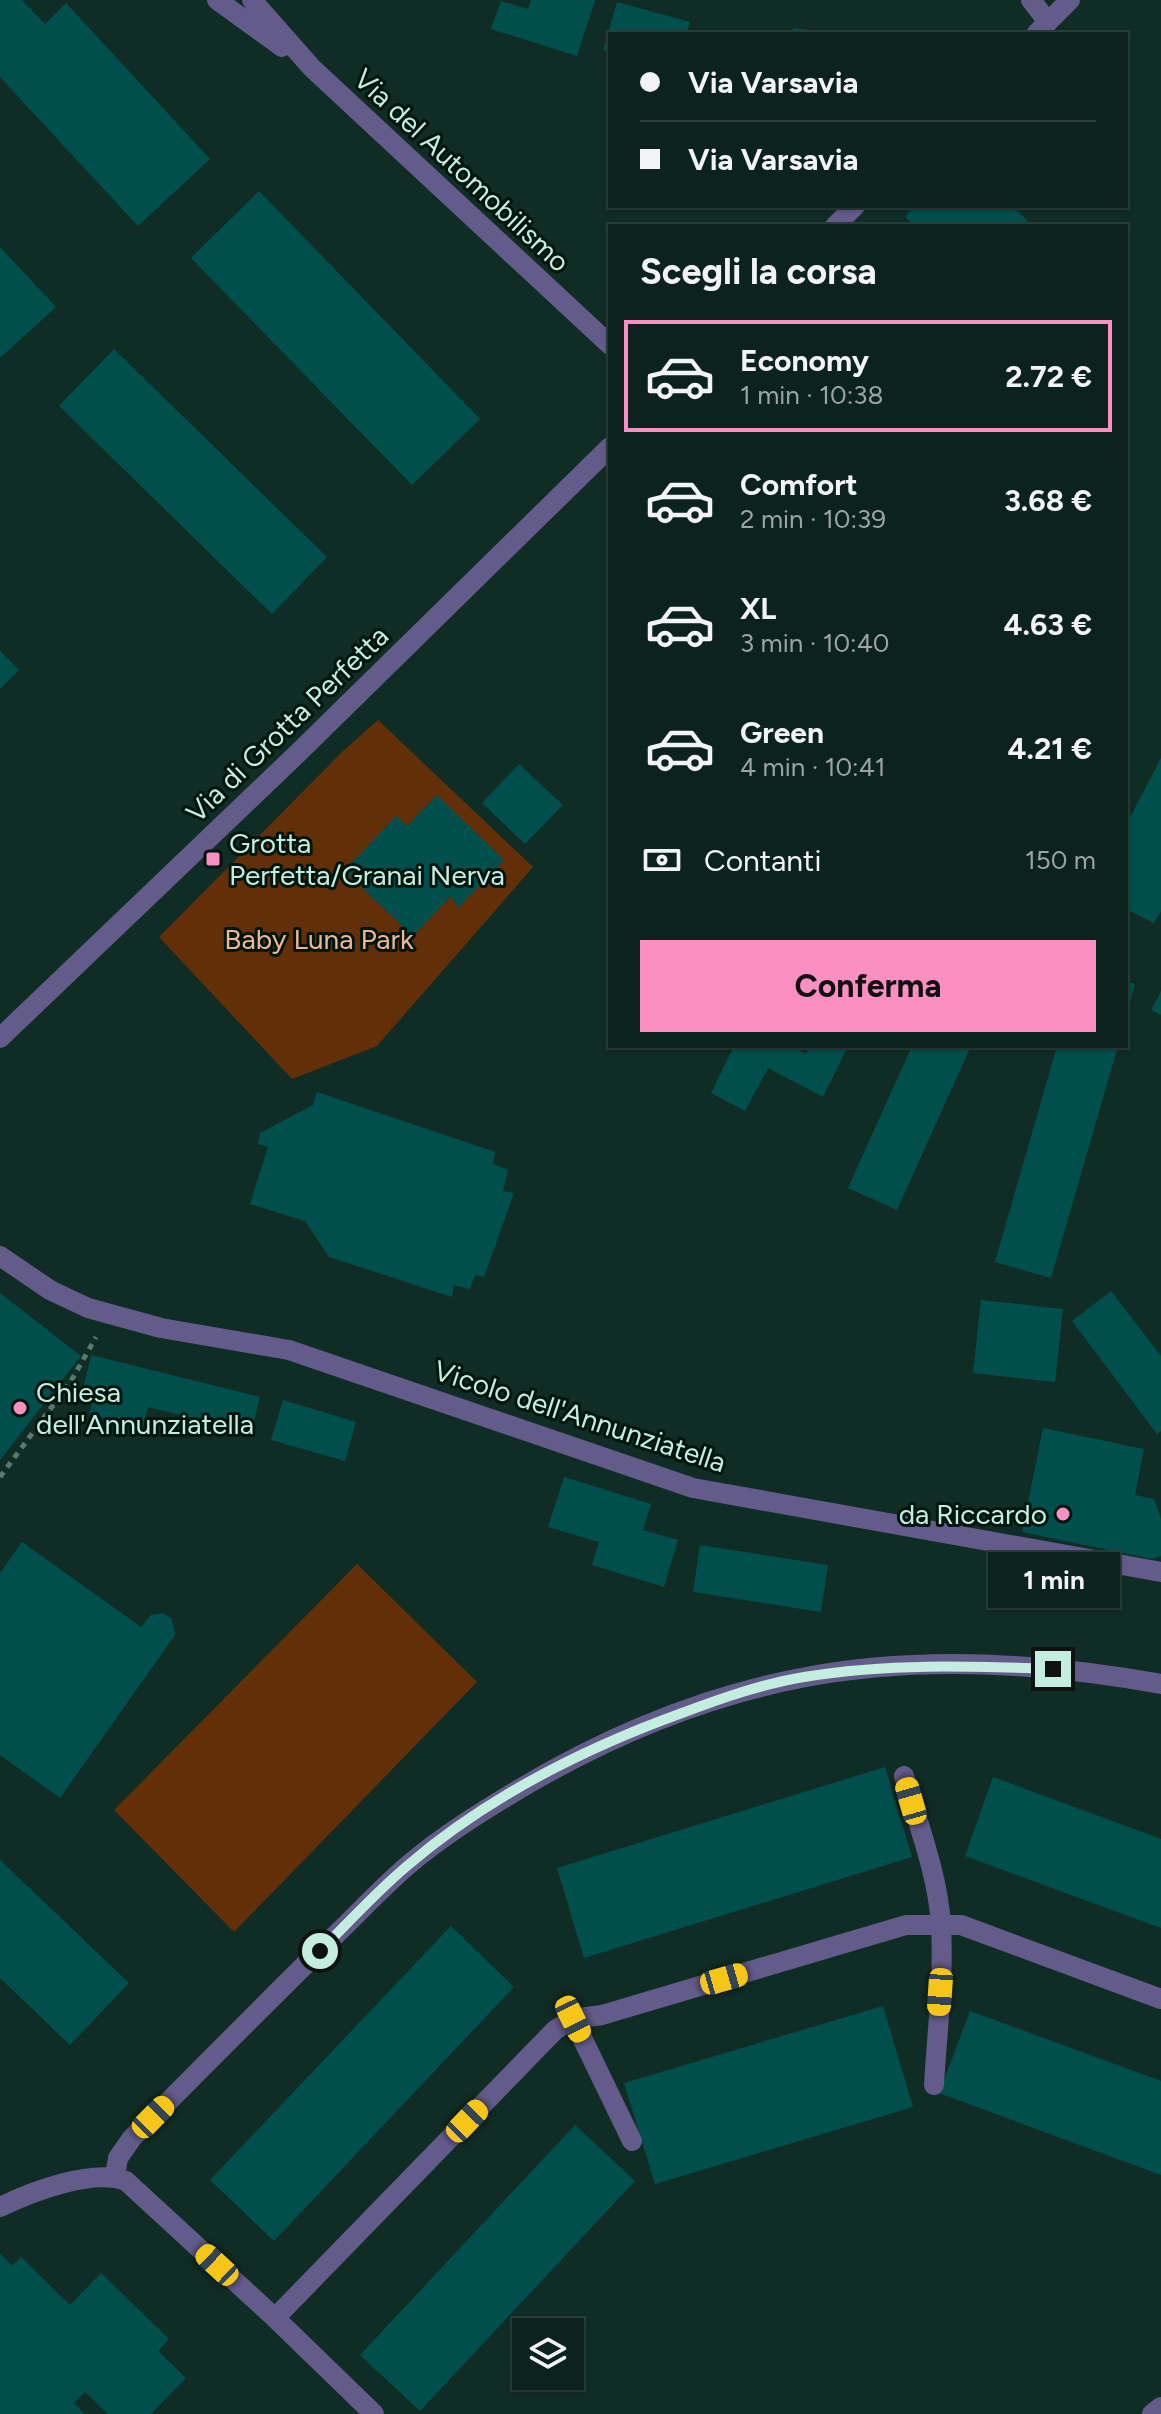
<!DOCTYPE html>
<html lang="it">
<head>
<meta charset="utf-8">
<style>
	body { margin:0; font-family:Figtree,sans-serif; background:#1a2f29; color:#f1f3f6; height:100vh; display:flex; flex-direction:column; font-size:30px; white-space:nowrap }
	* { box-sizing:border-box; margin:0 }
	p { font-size:26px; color:#9aa4a3 }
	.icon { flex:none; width:44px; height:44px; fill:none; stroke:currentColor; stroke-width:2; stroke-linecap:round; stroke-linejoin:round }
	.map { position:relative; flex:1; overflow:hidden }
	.panel { position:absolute; left:608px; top:224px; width:520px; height:824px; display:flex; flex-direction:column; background:#0c221c; border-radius:0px; box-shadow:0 2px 6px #0004,0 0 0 2px #2c3f3b }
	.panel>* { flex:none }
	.guide { position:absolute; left:608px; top:32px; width:520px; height:176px; border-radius:0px; box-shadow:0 2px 6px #0004,0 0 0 2px #2c3f3b; display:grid; align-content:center; height:176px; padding:0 32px; background:#0c221c }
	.tools { position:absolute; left:512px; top:2318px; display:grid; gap:16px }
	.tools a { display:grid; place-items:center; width:72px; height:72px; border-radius:0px; background:#0c221c; box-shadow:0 2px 6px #0004,0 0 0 2px #2c3f3b; font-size:40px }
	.end { position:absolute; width:36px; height:36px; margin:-18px; border:10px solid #c3eedf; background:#111; box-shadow:0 0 0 4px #111 }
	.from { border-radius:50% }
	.bubble { position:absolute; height:56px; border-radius:0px; background:#0c221c; box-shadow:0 2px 6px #0004,0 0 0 2px #2c3f3b; font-size:26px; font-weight:700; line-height:56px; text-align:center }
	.car { position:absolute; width:24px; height:48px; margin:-24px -12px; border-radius:10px; box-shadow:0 0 6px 2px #0007; background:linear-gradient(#f5c518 24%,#345 0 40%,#f5c518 0 76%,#345 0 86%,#f5c518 0) }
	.guide b { display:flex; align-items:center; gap:28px; height:76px; font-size:30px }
	.guide b+b { border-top:2px solid #2c3f3b }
	.guide i { width:20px; height:20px; background:#f1f3f6 }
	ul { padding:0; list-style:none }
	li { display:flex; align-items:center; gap:24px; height:112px; margin:0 16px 12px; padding:0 16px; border:4px solid transparent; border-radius:0px }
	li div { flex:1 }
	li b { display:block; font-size:30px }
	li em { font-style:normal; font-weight:700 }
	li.active { border-color:#fc8fc1 }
	li>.icon { width:72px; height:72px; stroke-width:1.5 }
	h2 { padding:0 32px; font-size:36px; line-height:96px }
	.pay { display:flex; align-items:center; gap:20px; height:88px; padding:0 32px; font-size:30px }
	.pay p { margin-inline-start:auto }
	.button { display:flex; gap:16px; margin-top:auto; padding:16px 32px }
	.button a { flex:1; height:92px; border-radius:0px; background:#fc8fc1; color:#111; font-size:32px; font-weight:700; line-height:92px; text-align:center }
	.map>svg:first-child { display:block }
</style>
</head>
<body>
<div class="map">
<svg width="1161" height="2414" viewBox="0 0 1161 2414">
	<rect width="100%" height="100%" fill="#102d25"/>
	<path fill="#622f09" d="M378 720 533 867 377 1046 292 1079 159 937 343 751Z
		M357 1564 477 1682 234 1932 114 1810Z"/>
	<path fill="#004f4d" d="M0 0H22L45 24 66 3 210 159 138 226 0 77Z
		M531 0H595L577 56 491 29 501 1 528 9Z
		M617 2 690 22 686 34H610V52L603 50Z
		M793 28 825 32V34H792Z
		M259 191 480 419 412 485 191 258Z
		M914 206H1012L1028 221 1024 226H915L905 217Z
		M0 247 56 307 0 358Z
		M114 349 327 557 272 614 59 406Z
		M0 651 19 670 0 689Z
		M1161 758V911L1154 923 1126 909V825Z
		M519 764 563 805 525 844 482 803Z
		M437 795 504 860 458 908 451 896 413 936 344 871 396 816 407 826Z
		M1126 981 1135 984 1127 1013H1126Z
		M1161 991V1015L1151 1010Z
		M734 1046H790L806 1054 810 1046H848L823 1097 768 1068 745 1111 711 1093Z
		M912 1046H971L897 1210 848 1188Z
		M1057 1046H1118L1051 1278 995 1262Z
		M317 1092 495 1152 493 1164 508 1170 503 1191 514 1193 484 1277 475 1275 470 1289 454 1285 452 1297 329 1257 305 1221 250 1204 268 1147 258 1144 260 1133 313 1105Z
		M1111 1291 1161 1356V1431L1157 1434 1072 1321Z
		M0 1293 81 1356 0 1460Z
		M981 1300 1063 1309 1055 1382 973 1373Z
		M91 1355 260 1397 251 1432 148 1407 143 1427 89 1414 96 1388 84 1385Z
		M283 1400 356 1422 345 1461 271 1440Z
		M1043 1428 1144 1449 1135 1495 1154 1499 1161 1519V1556L1152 1559 1022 1532Z
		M564 1477 651 1504 643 1530 678 1540 664 1587 592 1565 599 1542 548 1527Z
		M22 1542 141 1627 151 1615 163 1613 171 1618 174 1627 175 1635 60 1798 0 1755V1573Z
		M700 1545 828 1565 821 1612 693 1592Z
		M885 1767 912 1857 584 1958 557 1868Z
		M993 1777 1161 1839V1928L965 1856Z
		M0 1860 129 1983 70 2045 0 1978Z
		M451 1926 514 1987 274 2241 210 2180Z
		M883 2006 913 2107 655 2184 624 2083Z
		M970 2011 1161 2081V2175L939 2093Z
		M575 2125 635 2181 420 2411 360 2355Z
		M0 2253 12 2266 21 2257 70 2305 101 2273 169 2339 158 2351 186 2378 151 2414H108L85 2392 74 2403 85 2414H0Z"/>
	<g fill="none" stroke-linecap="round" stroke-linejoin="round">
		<path stroke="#577a6f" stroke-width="5" stroke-dasharray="6 6" stroke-linecap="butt" d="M0 1477 71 1381 96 1337"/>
		<path stroke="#635b8a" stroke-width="20" d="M217 0 282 47
			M252 0 312 68 610 345
			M1031 0 1048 22
			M1036 34 1070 0
			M835 226 855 206
			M0 1038 297 754 610 447
			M0 1256 50 1290 88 1308 161 1328 289 1350 693 1488 1161 1572
			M904 1776C918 1824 938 1875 941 1925 944 1978 937 2032 934 2085
			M573 2019 632 2141
			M115 2177 118 2158 132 2138C196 2074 260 2009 324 1946 352 1920 378 1891 407 1866 442 1836 481 1812 521 1788 607 1737 702 1697 801 1678 918 1655 1044 1663 1161 1684
			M0 2207C31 2192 93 2168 126 2181L275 2318 374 2414
			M275 2318 555 2030 573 2019 602 2015 906 1925H961L1161 1999
			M1152 2414 1161 2407"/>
	</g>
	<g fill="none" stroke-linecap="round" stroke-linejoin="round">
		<path stroke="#c3eedf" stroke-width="10" d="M320 1951C349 1922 376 1892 407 1866 486 1798 585 1748 682 1713 722 1698 762 1684 804 1677 887 1663 969 1666 1053 1669"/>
	</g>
	<g fill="#fc8fc1" stroke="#00150e" stroke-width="3">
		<rect x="205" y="851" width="16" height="16" rx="4"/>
		<circle cx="20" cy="1408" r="8"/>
		<circle cx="1063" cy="1514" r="8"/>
	</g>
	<g text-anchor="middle" stroke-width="6" stroke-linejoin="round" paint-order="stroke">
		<g font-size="28" fill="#c3eedf" stroke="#00150e">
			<text transform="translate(462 170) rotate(43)" y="10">Via del Automobilismo</text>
			<text transform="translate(287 724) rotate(-44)" y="10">Via di Grotta Perfetta</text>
			<text transform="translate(580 1416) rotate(18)" y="10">Vicolo dell'Annunziatella</text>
		</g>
		<g font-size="28" fill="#c3eedf" stroke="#00150e" text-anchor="start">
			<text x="229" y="853">Grotta<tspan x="229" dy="32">Perfetta/Granai Nerva</tspan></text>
			<text x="36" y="1402">Chiesa<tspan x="36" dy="32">dell'Annunziatella</tspan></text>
			<text x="1047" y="1524" text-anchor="end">da Riccardo</text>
		</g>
		<g font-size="28" fill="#eeb695" stroke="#00150e">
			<text x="319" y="949">Baby Luna Park</text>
		</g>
	</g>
</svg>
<div class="tools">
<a><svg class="icon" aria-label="layers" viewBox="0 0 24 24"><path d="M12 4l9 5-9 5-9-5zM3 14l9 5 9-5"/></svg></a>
</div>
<i class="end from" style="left:320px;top:1951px"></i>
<i class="end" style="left:1053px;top:1669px"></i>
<div class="bubble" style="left:988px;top:1552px;width:132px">1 min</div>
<i class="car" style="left:911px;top:1801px;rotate:344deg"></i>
<i class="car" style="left:724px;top:1979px;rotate:74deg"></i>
<i class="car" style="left:940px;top:1992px;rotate:184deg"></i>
<i class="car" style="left:573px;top:2019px;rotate:154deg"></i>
<i class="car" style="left:153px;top:2117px;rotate:45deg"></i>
<i class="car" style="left:467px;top:2121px;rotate:44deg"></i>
<i class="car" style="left:217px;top:2265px;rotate:313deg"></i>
<div class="guide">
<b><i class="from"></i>Via Varsavia</b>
<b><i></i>Via Varsavia</b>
</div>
<section class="panel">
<h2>Scegli la corsa</h2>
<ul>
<li class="active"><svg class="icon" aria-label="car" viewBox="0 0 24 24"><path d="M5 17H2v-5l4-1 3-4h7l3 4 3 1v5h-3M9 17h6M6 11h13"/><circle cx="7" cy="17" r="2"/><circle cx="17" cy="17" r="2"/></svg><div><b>Economy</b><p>1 min · 10:38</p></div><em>2.72 €</em></li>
<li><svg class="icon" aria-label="car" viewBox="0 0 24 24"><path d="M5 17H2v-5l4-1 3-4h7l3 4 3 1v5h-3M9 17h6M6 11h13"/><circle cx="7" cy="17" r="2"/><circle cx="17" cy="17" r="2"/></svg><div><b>Comfort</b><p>2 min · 10:39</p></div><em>3.68 €</em></li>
<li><svg class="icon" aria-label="car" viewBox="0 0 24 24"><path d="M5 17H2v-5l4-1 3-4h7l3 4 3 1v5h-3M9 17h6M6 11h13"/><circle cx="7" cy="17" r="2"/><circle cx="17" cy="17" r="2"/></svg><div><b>XL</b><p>3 min · 10:40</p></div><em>4.63 €</em></li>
<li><svg class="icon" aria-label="car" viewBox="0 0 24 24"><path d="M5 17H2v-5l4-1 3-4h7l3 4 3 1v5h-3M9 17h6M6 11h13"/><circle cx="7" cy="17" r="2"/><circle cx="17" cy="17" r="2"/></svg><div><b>Green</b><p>4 min · 10:41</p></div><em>4.21 €</em></li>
</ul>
<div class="pay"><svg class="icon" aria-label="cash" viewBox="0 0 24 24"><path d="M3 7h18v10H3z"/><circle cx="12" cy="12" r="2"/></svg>Contanti<p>150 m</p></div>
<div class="button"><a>Conferma</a></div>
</section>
</div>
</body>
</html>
